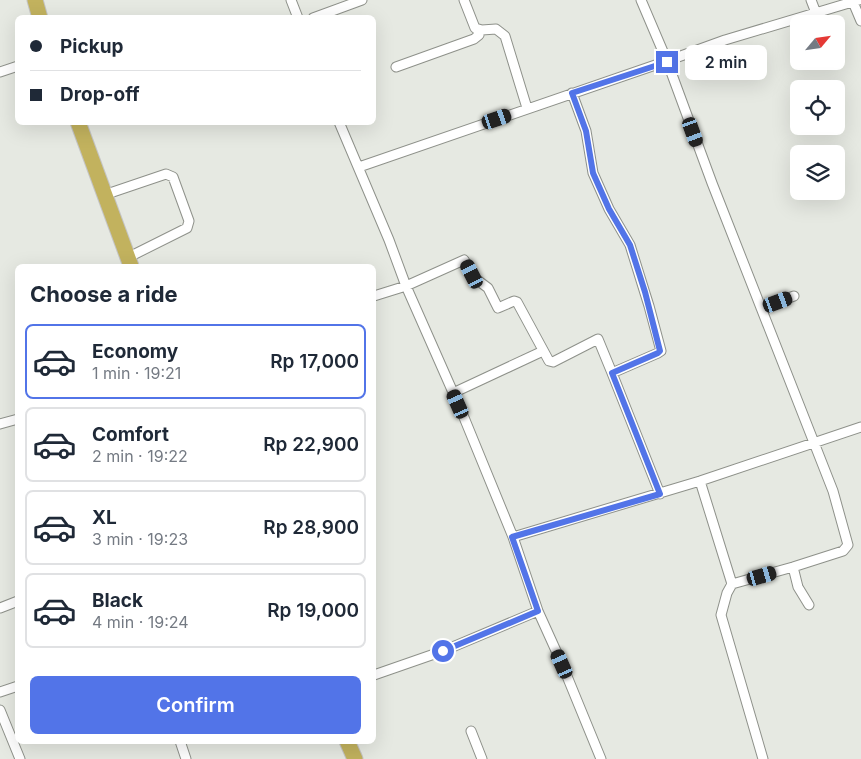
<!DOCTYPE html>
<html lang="en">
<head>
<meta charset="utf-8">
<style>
	body { margin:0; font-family:Inter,sans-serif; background:#f2f2f3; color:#1f2937; height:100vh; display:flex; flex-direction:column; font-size:19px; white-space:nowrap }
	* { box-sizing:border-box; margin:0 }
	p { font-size:16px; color:#747a83 }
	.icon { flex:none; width:28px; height:28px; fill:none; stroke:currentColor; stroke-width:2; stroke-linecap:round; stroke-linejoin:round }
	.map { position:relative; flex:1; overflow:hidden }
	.panel { position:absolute; left:15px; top:264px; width:361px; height:480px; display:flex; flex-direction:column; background:#fff; border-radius:8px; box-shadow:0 5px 20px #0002 }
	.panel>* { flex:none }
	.top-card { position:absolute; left:15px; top:15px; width:361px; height:110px; border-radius:8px; box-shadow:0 5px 20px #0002; display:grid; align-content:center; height:110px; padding:0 15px; background:#fff }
	.needle { width:32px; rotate:61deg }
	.buttons { position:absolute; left:790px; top:15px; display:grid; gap:10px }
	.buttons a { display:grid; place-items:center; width:55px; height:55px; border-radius:8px; background:#fff; box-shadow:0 5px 20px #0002; font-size:25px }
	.end { position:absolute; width:22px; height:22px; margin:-11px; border:6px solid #5274e8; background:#fff; box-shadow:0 0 0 2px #fff }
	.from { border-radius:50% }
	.bubble { position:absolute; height:35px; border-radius:8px; background:#fff; box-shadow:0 5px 20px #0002; font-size:16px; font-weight:600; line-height:35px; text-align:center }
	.car { position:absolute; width:15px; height:30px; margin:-15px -8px; border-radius:6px; box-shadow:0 0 4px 1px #0007; background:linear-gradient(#222 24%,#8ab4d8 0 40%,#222 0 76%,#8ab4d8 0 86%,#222 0) }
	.top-card b { display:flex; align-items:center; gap:18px; height:48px; font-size:19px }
	.top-card b+b { border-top:1px solid #e0e1e3 }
	.top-card i { width:12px; height:12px; background:#1f2937 }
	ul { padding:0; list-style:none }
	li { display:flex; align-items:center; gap:15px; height:75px; margin:0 10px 8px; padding:0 5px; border:2px solid #e0e1e3; border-radius:8px }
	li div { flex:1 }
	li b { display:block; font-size:19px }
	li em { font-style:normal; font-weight:600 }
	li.on { border-color:#5274e8 }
	li>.icon { width:45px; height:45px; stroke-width:1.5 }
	h2 { padding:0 15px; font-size:22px; line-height:60px }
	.cta { display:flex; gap:10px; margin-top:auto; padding:10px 15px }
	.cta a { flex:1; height:58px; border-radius:8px; background:#5274e8; color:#fff; font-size:20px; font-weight:600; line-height:58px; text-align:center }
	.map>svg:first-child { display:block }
</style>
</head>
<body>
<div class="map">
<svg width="861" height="759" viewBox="0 0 861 759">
	<rect width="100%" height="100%" fill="#e6e9e2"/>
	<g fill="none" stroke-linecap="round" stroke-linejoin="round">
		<g stroke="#8e918a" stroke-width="11">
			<path id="street" d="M291 0 298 18
				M464 0 475 28 482 30 496 29 505 36 527 108
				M641 0 667 61 725 40 859 0
				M811 0 816 13
				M853 2 861 21
				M313 18 362 0
				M396 67 474 39 479 35 477 29
				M0 72 18 66
				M572 93 586 131 593 173 609 209 630 245 649 306 661 351 658 353 612 373 660 494
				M339 122 389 240 406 286 463 415 513 537 538 611 562 664 601 759
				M359 167 667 61 712 183 833 491 848 545 843 551 793 567 732 584
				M104 195 166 174 173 177 189 221 187 228 127 258
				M374 296 406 286 464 260 476 279 488 288 498 308 514 301 517 302 549 361 553 362 598 339 612 373
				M761 308 794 296
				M453 393 543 351
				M0 424 18 419
				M700 481 732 584 727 593 721 615 763 759
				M513 537 700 481 861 427
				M793 567 798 587 809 605
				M0 608 18 601
				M374 675 443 651 538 611
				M0 692 18 686
				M0 710 20 759
				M471 731 482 759
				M180 741 186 759"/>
		</g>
		<g stroke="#c4c4c4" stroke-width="17">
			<path id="highway" d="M35 0 40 18
				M78 122 131 266
				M347 741 355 759"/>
		</g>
		<use href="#street" stroke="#fff" stroke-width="9"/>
		<use href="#highway" stroke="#c2b25e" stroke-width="15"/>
	</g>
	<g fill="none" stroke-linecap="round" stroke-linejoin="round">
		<path stroke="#5274e8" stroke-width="6" d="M443 651 538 611 512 537 660 494 612 373 658 353 660 351 645 292 630 245 609 209 593 173 586 131 572 93 667 62"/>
	</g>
</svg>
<div class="buttons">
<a><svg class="needle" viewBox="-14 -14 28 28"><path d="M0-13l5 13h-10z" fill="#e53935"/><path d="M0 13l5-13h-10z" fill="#747a83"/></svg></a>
<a><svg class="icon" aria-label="locate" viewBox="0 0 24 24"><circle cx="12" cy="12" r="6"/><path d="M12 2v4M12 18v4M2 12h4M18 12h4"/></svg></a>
<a><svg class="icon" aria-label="layers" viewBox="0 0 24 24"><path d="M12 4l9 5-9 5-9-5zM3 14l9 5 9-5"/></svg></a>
</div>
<i class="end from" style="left:443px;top:651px"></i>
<i class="end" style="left:667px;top:62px"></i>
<div class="bubble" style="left:685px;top:45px;width:82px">2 min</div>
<i class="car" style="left:497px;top:119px;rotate:71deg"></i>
<i class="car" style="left:693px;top:132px;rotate:160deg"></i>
<i class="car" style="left:472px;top:274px;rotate:333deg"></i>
<i class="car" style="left:778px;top:302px;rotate:70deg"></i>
<i class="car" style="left:458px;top:404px;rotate:336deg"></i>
<i class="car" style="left:762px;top:576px;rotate:74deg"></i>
<i class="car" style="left:562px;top:664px;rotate:336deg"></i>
<div class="top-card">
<b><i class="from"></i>Pickup</b>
<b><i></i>Drop-off</b>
</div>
<section class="panel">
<h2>Choose a ride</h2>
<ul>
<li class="on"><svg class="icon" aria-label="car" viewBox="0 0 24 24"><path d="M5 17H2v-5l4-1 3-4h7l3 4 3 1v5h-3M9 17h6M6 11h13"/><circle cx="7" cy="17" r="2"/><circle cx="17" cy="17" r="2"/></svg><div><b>Economy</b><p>1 min · 19:21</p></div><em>Rp 17,000</em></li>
<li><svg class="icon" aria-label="car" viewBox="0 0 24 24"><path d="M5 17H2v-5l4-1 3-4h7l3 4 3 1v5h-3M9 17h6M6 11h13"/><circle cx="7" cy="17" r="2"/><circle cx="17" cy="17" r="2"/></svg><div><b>Comfort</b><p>2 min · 19:22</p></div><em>Rp 22,900</em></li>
<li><svg class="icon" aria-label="car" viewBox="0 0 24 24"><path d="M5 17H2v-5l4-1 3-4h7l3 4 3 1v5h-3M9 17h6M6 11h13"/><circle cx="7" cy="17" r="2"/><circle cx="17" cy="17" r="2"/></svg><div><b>XL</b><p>3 min · 19:23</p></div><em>Rp 28,900</em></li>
<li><svg class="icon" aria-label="car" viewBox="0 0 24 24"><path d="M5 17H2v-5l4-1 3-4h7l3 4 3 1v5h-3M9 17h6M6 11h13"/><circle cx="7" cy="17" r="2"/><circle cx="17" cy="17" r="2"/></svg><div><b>Black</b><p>4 min · 19:24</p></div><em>Rp 19,000</em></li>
</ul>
<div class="cta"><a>Confirm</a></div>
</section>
</div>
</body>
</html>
